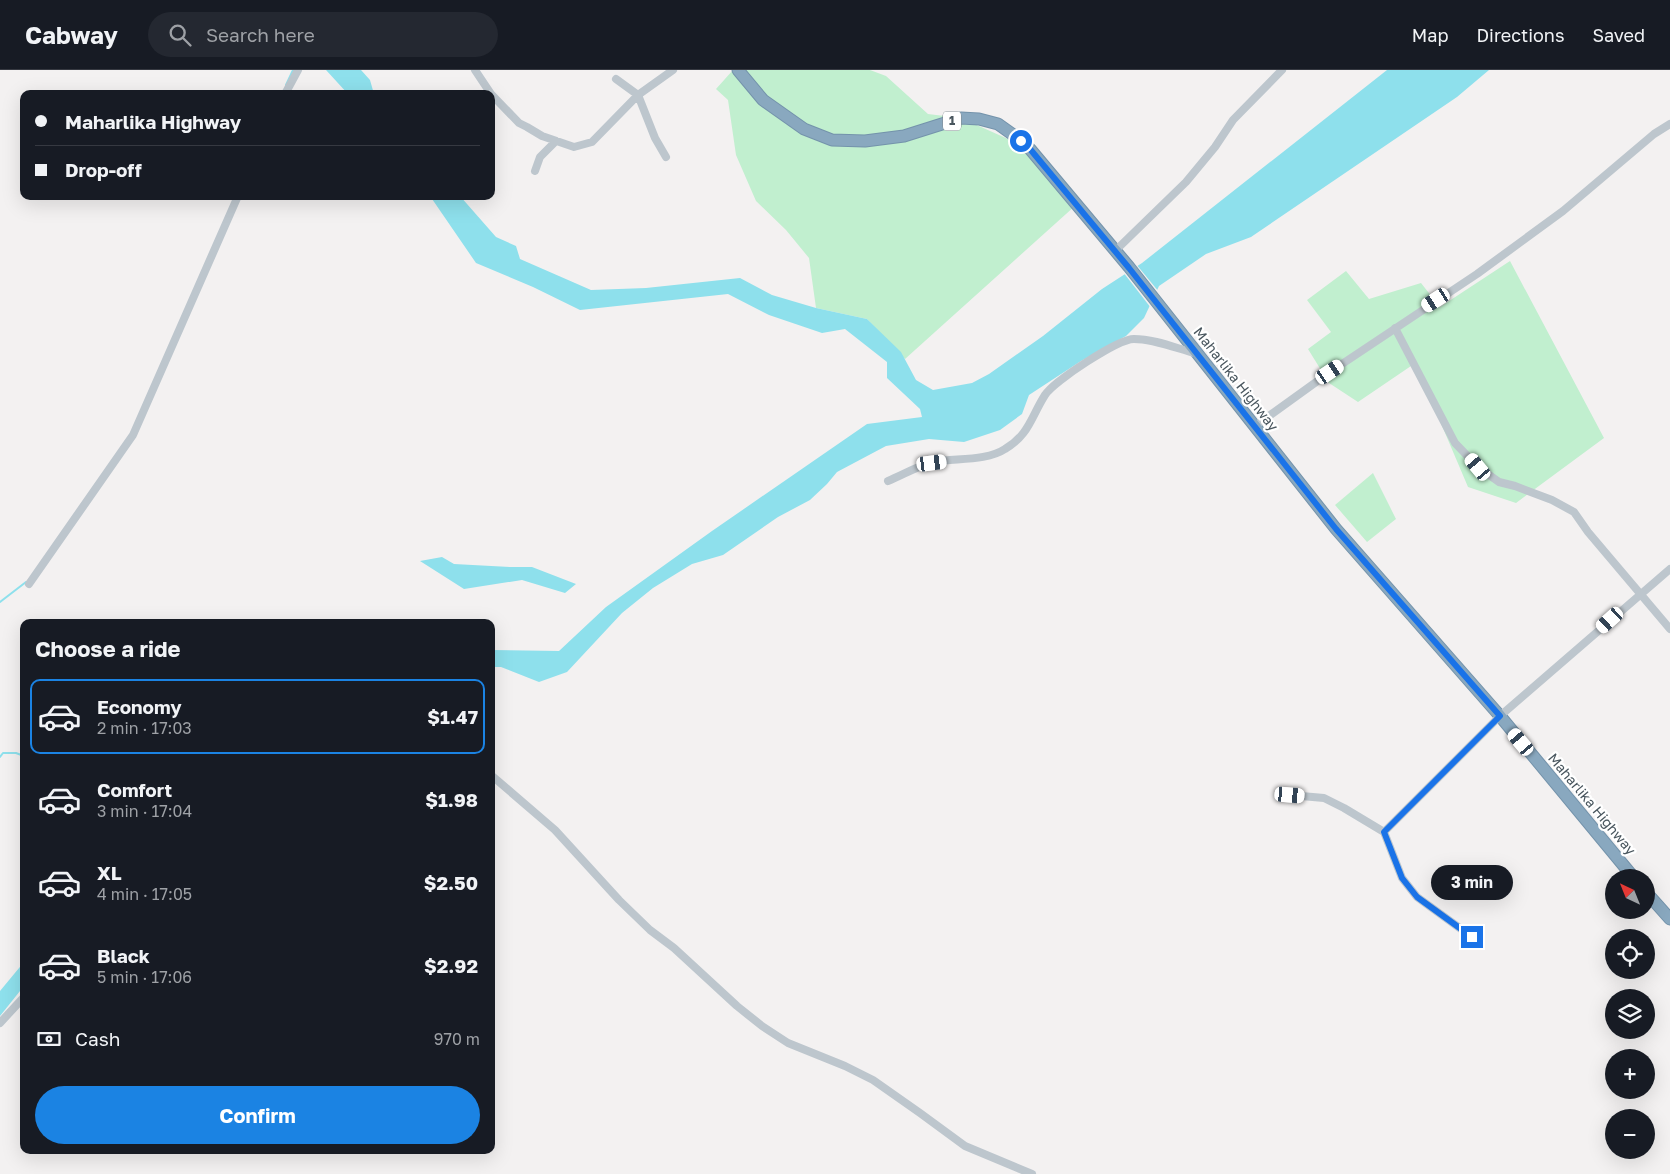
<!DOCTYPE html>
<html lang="en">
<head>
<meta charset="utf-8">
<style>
	body { margin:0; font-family:"Golos Text",sans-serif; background:#242831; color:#f1f3f6; height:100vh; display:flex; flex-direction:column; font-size:19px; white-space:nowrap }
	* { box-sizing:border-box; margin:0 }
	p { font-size:16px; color:#9ea1a6 }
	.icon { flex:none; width:28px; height:28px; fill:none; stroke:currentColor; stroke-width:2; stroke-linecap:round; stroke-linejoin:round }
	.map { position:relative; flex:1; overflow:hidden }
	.details { position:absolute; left:20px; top:549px; width:475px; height:535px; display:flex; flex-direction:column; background:#171b24; border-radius:10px; box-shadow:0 5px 20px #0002 }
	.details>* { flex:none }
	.banner { position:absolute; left:20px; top:20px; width:475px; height:110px; border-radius:10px; box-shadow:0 5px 20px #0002; display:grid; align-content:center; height:110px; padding:0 15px; background:#171b24 }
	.needle { width:32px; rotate:317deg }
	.fabs { position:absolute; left:1605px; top:799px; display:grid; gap:10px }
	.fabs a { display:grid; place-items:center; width:50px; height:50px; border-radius:50%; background:#171b24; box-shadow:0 5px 20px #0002; font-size:25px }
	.end { position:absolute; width:22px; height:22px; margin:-11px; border:6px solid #1a73e8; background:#fff; box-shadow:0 0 0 2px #fff }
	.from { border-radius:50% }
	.bubble { position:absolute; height:35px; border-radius:18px; background:#171b24; box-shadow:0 5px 20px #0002; font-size:16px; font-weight:700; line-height:35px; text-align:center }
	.car { position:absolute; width:15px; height:30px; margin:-15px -8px; border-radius:6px; box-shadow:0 0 4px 1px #0007; background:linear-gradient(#fff 24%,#345 0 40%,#fff 0 76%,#345 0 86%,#fff 0) }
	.banner b { display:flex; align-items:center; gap:18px; height:48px; font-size:19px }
	.banner b+b { border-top:1px solid #363941 }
	.banner i { width:12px; height:12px; background:#f1f3f6 }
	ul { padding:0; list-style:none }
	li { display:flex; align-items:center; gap:15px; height:75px; margin:0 10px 8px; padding:0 5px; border:2px solid transparent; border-radius:10px }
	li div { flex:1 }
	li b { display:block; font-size:19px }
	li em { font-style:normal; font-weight:700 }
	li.current { border-color:#1b83e3 }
	li>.icon { width:45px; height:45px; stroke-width:1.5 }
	h2 { padding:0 15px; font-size:22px; line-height:60px }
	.pay { display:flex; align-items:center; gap:12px; height:55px; padding:0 15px; font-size:19px }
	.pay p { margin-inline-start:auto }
	.button { display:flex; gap:10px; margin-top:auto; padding:10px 15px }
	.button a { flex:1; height:58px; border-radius:30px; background:#1b83e3; color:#fff; font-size:20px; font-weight:700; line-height:58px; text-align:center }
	header { display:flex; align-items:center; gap:30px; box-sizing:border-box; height:70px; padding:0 25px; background:#171b24; border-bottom:1px solid #363941 }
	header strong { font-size:24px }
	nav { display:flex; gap:28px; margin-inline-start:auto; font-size:18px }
	.search { width:350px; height:45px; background:#242831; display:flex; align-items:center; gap:12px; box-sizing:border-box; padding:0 18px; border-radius:28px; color:#9ea1a6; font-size:19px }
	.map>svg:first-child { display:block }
</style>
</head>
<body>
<header>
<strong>Cabway</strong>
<div class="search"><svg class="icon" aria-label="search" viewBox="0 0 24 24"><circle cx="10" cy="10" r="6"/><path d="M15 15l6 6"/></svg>Search here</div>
<nav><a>Map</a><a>Directions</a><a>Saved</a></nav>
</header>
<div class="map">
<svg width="1670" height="1104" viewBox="0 0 1670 1104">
	<rect width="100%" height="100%" fill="#f3f1f1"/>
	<path fill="#c1efcf" d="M733 0H870L886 6 928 44 961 48 1030 79 1076 135 905 289 867 249 816 238 809 188 786 160 756 131 736 85 728 30 716 19Z
		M1510 191 1604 368 1516 433 1468 417 1437 344 1411 296 1358 332 1329 313 1308 279 1331 262 1307 230 1346 201 1369 229 1421 213 1440 237Z
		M1373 403 1396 449 1367 472 1335 435Z"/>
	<path fill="#8ee0ec" d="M326 0H361L370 10 374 24H348Z
		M1387 0H1489L1457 27 1251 167 1206 184 1159 216 1144 248 1126 266 1081 291 1029 325 1022 344 1000 360 964 372 929 369 886 376 837 402 827 414 810 430 778 447 723 485 692 494 653 518 622 543 567 602 539 612 501 597H491V580L559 581 606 537 712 461 867 354 922 347 920 339 887 308V292L845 259 822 263 769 245 728 224 580 240 533 217 476 193 430 126H460L496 167 516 176 520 189 591 220 646 218 740 208 772 225 816 238 867 249 901 282 916 310 933 320 972 313 989 304 1043 266 1102 219 1142 193Z
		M442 487 454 494 510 497H532L576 514 565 523 522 510 464 519 420 491Z
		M24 892V916L0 946V921Z"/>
	<path fill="#f3f1f1" d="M1136 194 1159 222 1151 238 1123 202Z"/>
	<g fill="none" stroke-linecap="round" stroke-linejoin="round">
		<path stroke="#8ee0ec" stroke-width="2" d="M286 15 293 0
			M0 532 26 512
			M0 687 3 683H16L24 686"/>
		<g stroke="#7493ab" stroke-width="13">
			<path id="highway" d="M738 0 763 30 804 59 832 70 865 71 904 66 961 48 979 49 998 54 1012 64 1030 79 1129 197 1336 459 1500 646 1634 808
				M1646 822 1670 849"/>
		</g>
		<path stroke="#bdc6cd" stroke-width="8" d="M475 0 491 24
			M616 9 638 25 655 68 666 87
			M285 24 298 0
			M491 24 519 53 527 57 542 66 574 77 592 72 638 25 673 0
			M535 101 540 87 556 71
			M1115 181 1186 112 1215 77 1233 50 1282 0
			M1395 258 1455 373 1478 397 1499 412 1515 416 1552 430 1574 442 1588 462 1670 559
			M1255 356 1330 302 1477 204 1563 141 1654 64 1670 54
			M888 411C903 405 919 395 934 392 955 388 987 391 1005 379 1029 365 1031 347 1045 325 1054 311 1118 269 1134 269 1155 269 1178 279 1198 284
			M29 514 133 365 238 126
			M491 705 555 760 619 830 650 860 674 878 737 936 762 956 788 973 845 996 873 1010 920 1043 965 1076 1032 1104
			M1290 725 1324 728 1344 738 1384 762 1402 808 1417 827 1472 867
			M1384 762 1500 646 1670 499
			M0 953 24 927"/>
		<use href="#highway" stroke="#89a8bf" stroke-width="11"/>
	</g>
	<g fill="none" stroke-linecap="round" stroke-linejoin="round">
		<path stroke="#1a73e8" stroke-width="6" d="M1021 71 1030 79 1129 198 1336 459 1500 646 1384 762 1402 808 1417 827 1472 867"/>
	</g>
	<g text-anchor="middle" stroke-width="4.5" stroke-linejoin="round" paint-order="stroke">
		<rect fill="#fff" stroke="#80898e" stroke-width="1" x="943" y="41.5" width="18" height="19" rx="4"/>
		<g font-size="12" font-weight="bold" fill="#49565e">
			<text x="952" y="55">1</text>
		</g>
		<g font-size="14" fill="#49565e" stroke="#fff">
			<text transform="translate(1236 309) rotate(52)" y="5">Maharlika Highway</text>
			<text transform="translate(1592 734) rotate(50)" y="5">Maharlika Highway</text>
		</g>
	</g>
</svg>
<div class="fabs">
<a><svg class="needle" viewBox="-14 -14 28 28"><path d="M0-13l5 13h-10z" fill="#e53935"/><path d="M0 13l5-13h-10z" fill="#9ea1a6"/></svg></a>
<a><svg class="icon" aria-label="locate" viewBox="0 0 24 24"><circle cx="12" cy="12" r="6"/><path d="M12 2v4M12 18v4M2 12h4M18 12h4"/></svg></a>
<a><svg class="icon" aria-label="layers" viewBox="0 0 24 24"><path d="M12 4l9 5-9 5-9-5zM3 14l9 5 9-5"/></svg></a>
<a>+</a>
<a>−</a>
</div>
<i class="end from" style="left:1021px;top:71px"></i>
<i class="end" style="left:1472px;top:867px"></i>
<div class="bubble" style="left:1431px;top:795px;width:82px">3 min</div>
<i class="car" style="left:1436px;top:230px;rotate:237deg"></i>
<i class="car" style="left:1330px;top:302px;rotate:56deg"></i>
<i class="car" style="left:932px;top:393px;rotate:83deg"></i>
<i class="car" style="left:1478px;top:397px;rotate:320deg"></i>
<i class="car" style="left:1610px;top:550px;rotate:228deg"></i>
<i class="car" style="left:1521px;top:672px;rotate:320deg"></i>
<i class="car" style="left:1290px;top:725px;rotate:95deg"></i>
<div class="banner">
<b><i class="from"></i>Maharlika Highway</b>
<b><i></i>Drop-off</b>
</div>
<section class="details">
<h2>Choose a ride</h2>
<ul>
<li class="current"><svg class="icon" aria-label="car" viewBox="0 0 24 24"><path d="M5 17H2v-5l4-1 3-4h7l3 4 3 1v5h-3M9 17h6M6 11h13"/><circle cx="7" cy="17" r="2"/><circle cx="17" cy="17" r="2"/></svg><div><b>Economy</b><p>2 min · 17:03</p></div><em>$1.47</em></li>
<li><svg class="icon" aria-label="car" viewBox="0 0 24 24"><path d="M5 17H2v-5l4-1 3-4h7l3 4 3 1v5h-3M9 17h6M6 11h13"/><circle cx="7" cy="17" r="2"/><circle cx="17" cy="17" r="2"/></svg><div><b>Comfort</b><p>3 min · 17:04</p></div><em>$1.98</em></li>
<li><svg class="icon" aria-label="car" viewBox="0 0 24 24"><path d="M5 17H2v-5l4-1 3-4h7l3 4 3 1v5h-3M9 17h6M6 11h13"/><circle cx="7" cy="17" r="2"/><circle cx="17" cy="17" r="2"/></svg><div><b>XL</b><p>4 min · 17:05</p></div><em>$2.50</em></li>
<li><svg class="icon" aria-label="car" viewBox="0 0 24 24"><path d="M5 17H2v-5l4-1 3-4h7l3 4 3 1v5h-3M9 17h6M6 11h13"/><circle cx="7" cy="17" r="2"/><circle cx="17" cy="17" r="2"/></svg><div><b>Black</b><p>5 min · 17:06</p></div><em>$2.92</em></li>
</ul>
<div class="pay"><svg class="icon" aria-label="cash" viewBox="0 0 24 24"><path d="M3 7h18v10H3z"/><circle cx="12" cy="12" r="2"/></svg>Cash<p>970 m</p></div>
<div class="button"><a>Confirm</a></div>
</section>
</div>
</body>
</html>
